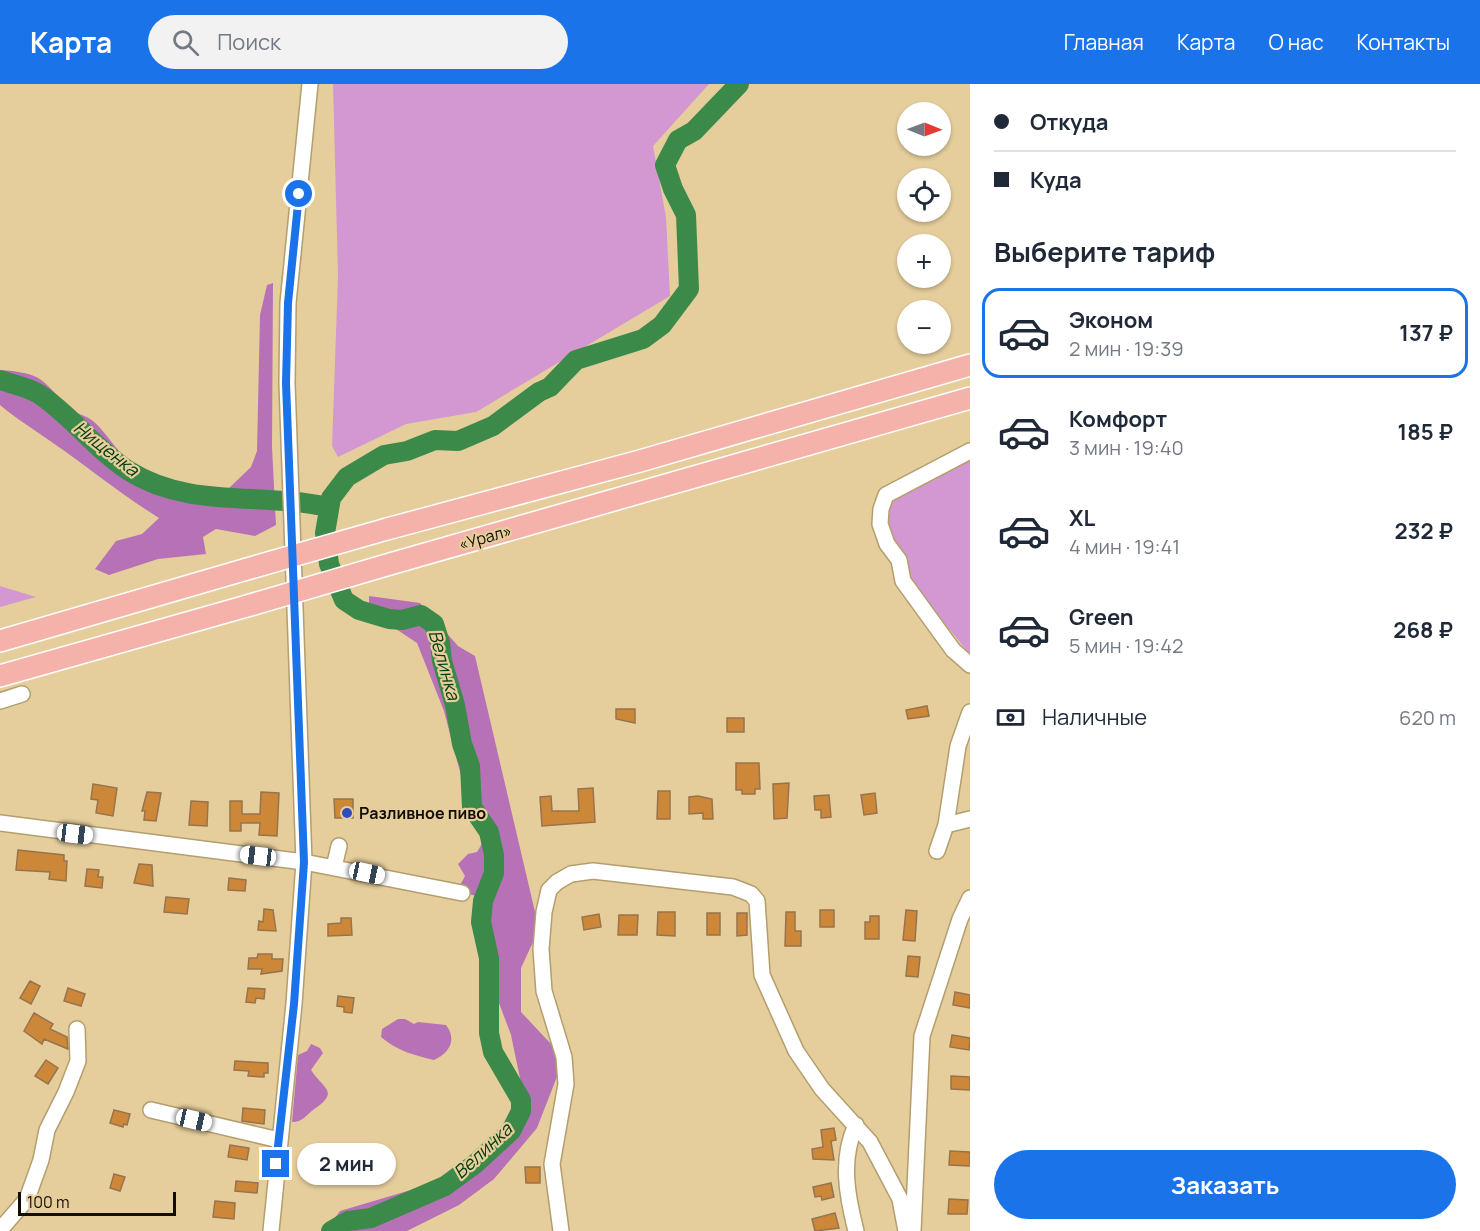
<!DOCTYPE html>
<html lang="ru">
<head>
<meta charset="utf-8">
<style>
	body { margin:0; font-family:Manrope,sans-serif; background:#f2f2f3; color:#1f2937; height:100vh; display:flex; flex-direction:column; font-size:22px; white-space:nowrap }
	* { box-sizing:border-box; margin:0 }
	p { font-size:20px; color:#747a83 }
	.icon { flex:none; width:33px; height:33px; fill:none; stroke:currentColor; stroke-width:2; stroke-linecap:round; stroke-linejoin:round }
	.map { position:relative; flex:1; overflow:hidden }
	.details { display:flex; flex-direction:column; background:#fff; width:510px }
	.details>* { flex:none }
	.top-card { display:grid; align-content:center; height:132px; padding:0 24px; background:#fff }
	.needle { width:39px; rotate:91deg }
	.buttons { position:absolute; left:897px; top:18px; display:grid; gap:12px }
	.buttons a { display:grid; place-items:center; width:54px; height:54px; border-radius:50%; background:#fff; box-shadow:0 2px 4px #0004; font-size:30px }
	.scale { position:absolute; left:18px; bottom:15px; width:158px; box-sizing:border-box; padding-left:6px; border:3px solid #130c00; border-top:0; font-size:16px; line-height:21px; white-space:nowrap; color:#130c00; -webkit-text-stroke:4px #e5ce9c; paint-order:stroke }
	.end { position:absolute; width:27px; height:27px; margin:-14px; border:8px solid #1a73e8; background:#fff; box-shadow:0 0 0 3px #fff }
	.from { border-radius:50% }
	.bubble { position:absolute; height:42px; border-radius:21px; background:#fff; box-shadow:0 2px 4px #0004; font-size:20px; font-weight:700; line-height:42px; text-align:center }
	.car { position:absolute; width:18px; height:36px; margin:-18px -9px; border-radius:8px; box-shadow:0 0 4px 2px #0007; background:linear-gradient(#fff 24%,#345 0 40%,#fff 0 76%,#345 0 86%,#fff 0) }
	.top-card b { display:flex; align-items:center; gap:21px; height:57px; font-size:22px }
	.top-card b+b { border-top:2px solid #e0e1e3 }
	.top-card i { width:15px; height:15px; background:#1f2937 }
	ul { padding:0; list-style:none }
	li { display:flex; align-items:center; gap:18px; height:90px; margin:0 12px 9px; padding:0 12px; border:3px solid transparent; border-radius:18px }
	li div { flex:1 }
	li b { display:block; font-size:22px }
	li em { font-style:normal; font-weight:700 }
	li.on { border-color:#1a73e8 }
	li>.icon { width:54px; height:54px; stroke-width:1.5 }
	h2 { padding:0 24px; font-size:27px; line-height:72px }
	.pay { display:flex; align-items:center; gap:15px; height:66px; padding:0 24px; font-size:22px }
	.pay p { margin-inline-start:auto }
	.button { display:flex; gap:12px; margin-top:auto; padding:12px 24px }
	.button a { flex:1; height:69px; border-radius:36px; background:#1a73e8; color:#fff; font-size:24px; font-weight:700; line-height:69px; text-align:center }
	header { display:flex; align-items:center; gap:36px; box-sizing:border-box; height:84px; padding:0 30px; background:#1a73e8; color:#fff }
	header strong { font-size:28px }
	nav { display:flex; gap:33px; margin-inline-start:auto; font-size:21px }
	.search { width:420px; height:54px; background:#f2f2f3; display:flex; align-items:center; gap:15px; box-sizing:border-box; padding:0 21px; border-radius:33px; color:#747a83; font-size:22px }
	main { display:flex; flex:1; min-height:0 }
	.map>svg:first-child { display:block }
</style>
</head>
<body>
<header>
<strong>Карта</strong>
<div class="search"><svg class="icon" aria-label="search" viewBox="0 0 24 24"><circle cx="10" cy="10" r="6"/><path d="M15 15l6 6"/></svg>Поиск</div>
<nav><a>Главная</a><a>Карта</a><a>О нас</a><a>Контакты</a></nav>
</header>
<main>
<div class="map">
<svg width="970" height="1147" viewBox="0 0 970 1147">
	<rect width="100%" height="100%" fill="#e5ce9c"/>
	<path fill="#d398d2" d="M333 0H709L653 62 666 133 670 212 476 328 406 340 338 373 332 362 338 192Z
		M970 367V570C944 538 873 458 883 416Z
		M0 502 36 513 0 523Z"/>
	<path fill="#b772b7" d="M273 199 272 363 276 441 255 452 216 445 203 453 206 470 158 475 109 491 95 485 116 457 142 450 159 434C122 411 89 384 53 359 35 346 18 336 0 321V286C43 289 41 295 69 324 75 330 86 331 93 337 106 348 114 364 127 375 150 396 199 405 228 405L251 383 257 367 260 231 267 201Z
		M369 512 420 519 458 562 475 572 539 845 521 884V928L552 961 560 985 537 1044 494 1095 459 1121 407 1147H325L340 1127 431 1100 486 1063 527 1028 511 951 484 879 476 812 457 807 465 792 458 780 468 770 477 768 483 758 464 703 444 627 417 559 396 545 369 535Z
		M398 935H405L414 940 418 938 446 941C457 955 450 969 434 976 414 971 397 967 381 953L382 945Z
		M311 960 320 964 323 969 311 986C323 1005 341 1007 313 1026 305 1032 303 1038 292 1038L298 971 307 967Z"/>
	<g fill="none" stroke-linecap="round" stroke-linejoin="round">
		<path stroke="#3c8a49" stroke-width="20" d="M0 296C12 300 28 303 39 310 71 331 96 366 129 387 189 425 262 408 328 423
			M331 1147 348 1137 371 1134 445 1102 475 1080 511 1047 521 1027V1016L493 968 489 949V874L481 838 483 817 494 789V771L489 748 472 723 470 682 462 660 455 621 442 577 440 559 434 540 421 531 402 536 389 535 359 526 344 516 329 480 325 449 331 414 347 393 384 371 407 367 435 356 458 357 493 342 539 308 550 303 576 276 643 255 662 241 689 205 686 131 673 105 665 81 678 56 694 47 739 0"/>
	</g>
	<path fill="#cc8838" stroke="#98734d" stroke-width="1.5" d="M927 622 929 632 908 635 906 626Z
		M616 625H635V639L616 635Z
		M727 634H744V648H727Z
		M736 679H759L760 705H755V710H742V706H736Z
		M789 699 787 734 774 735 773 700Z
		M93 700 117 704 113 732 96 729 98 716 91 715Z
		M593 704 595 738 542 742 540 713 551 712 552 727H579L578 705Z
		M658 707H670V735H657Z
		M147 708 161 709 156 737 144 736 145 727H142Z
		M261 708 279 709 277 752 259 751 260 739H241V747H230V717H242V730H260Z
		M875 709 877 729 864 731 861 711Z
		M829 711 831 733 821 734V726H815L814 712Z
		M698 712 712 715 713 735H703V729L689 730V713Z
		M334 715H353V734H335Z
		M191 717 208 718 207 742 189 741Z
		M18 766 64 771V777H67L66 797 49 795 50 788 16 786Z
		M139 780 152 781 153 802 134 799Z
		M87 785 99 786 98 793H103L102 804 85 802Z
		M229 794 246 796 245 807 228 806Z
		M166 813 189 815 187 830 164 828Z
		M264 825 273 826 276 847 258 846 259 837 263 838Z
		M820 826H834V843H820Z
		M906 826 917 827 915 857 903 856Z
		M658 828H675V852L657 851Z
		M786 828H795V847H801V862H785Z
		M707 829H720V851H707Z
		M737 829H747V851L737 852Z
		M599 830 601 843 584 846 582 833Z
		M619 831H638L637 851H618Z
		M870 832H879V855H865V838H870Z
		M341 834H351L352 851 328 852V840L341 839Z
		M258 870H272V875H283L282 887 261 890 262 885H248L249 874H257Z
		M908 872 920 873 918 893 906 892Z
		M30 897 40 902 31 920 20 914Z
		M68 904 85 910 81 922 64 917Z
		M248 904 265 905 264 915 256 914 255 919 246 918Z
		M955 908 970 911V924L953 921Z
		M338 912 354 914 352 929 344 928V923L337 922Z
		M34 929 53 940 50 945 67 953 68 965 44 955 42 960 24 947Z
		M952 951 970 954 969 966 950 963Z
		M46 976 58 984 48 1000 35 992Z
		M235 977 268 979V989H264V993L248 992 249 987 234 986Z
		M951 992 970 993V1006L951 1005Z
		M243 1024 265 1026 264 1040 242 1037Z
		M114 1026 130 1030 127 1041 124 1040 123 1043 110 1039Z
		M834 1044 836 1056 831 1057 834 1076 813 1075 812 1065 823 1063 821 1046Z
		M230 1061 249 1064 247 1076 228 1073Z
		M950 1067 970 1068V1082L949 1081Z
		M525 1083H540V1099H526Z
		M114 1090 125 1093 120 1107 110 1104Z
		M236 1097 258 1099 257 1109 235 1107Z
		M831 1099 834 1113 822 1116 821 1112 815 1113 813 1103Z
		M949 1115 968 1116 967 1130H948Z
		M215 1117 235 1119 234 1135 213 1133Z
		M835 1129 839 1144 815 1147 812 1135Z"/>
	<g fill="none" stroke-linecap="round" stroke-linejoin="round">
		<g stroke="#b39e6d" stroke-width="18">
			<path id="minor" d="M970 367 886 411 881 425 880 440 887 460 899 476 903 497 953 566 970 581
				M0 617 22 610
				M0 739 304 778 462 809
				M946 741 958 662 970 628
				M937 767 946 741 970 735
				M334 783 339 762
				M151 1026 279 1056
				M0 1146 27 1115 41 1076 47 1046 66 1008 78 977 77 945
				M271 1147 294 920 304 778 287 299 288 219 310 0
				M561 1147 552 1080 566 1000 564 973 544 907 541 865 544 828 549 806 557 798 571 790 593 787 733 803 751 810 757 817 762 891 796 967 822 1005 870 1058 900 1115 906 1147
				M856 1147C847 1112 840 1075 856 1041
				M913 1147 922 952 960 835 970 814"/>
		</g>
		<g stroke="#fff" stroke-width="24">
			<path id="highway" d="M387 445 640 377 970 281
				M390 480 970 314
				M0 557 247 485
				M0 592 247 522"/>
		</g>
		<use href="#minor" stroke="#fff" stroke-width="15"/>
		<use href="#highway" stroke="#f5b2aa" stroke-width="21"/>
		<g stroke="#fff" stroke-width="24" stroke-linecap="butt">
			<path id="highway-bridge" d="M247 485 387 445
				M247 522 390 480"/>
		</g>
		<use href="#highway-bridge" stroke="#f5b2aa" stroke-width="21"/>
	</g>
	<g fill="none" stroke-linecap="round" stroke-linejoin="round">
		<path stroke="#1a73e8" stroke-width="8" d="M276 1080 294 920 304 778 286 299 288 219 299 110"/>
	</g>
	<circle fill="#2c4cbc" stroke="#e5ce9c" stroke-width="2" cx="347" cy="729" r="6"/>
	<g text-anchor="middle" stroke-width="4.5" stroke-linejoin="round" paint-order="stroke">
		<g font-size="16" fill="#130c00" stroke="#e5ce9c">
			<text transform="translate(485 453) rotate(-16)" y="6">«Урал»</text>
		</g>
		<g font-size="16" font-weight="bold" fill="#130c00" stroke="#e5ce9c" text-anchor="start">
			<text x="359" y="735">Разливное пиво</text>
		</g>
		<g font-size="18" font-style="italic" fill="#003a0d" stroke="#e5ce9c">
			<text transform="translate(106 365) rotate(38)" y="6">Нищенка</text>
			<text transform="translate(444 581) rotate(74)" y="6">Велинка</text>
			<text transform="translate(483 1067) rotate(-43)" y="6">Велинка</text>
		</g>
	</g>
</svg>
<div class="buttons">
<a><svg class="needle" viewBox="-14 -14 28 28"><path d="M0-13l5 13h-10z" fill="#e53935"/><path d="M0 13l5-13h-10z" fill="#747a83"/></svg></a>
<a><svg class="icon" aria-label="locate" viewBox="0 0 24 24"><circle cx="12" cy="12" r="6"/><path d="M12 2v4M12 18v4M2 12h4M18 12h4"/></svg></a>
<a>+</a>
<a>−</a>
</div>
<div class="scale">100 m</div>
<i class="end from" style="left:299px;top:110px"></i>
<i class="end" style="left:276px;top:1080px"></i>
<div class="bubble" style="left:297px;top:1059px;width:99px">2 мин</div>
<i class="car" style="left:75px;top:750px;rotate:97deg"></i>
<i class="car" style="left:258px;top:772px;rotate:277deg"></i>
<i class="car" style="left:367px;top:789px;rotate:102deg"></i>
<i class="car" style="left:194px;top:1036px;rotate:103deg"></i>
</div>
<section class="details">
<div class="top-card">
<b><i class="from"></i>Откуда</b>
<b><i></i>Куда</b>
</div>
<h2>Выберите тариф</h2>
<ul>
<li class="on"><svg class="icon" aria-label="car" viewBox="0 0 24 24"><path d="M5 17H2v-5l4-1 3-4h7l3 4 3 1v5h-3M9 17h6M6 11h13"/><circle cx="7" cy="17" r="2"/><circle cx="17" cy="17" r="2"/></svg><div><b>Эконом</b><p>2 мин · 19:39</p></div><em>137 ₽</em></li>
<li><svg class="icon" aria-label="car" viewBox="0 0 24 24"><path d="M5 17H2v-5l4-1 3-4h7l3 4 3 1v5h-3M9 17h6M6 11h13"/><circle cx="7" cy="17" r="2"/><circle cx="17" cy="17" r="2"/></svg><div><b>Комфорт</b><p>3 мин · 19:40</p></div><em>185 ₽</em></li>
<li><svg class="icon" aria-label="car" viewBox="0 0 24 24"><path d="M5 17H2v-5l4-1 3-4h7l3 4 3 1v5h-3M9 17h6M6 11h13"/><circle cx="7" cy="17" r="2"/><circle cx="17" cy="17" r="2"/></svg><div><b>XL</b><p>4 мин · 19:41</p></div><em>232 ₽</em></li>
<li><svg class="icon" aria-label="car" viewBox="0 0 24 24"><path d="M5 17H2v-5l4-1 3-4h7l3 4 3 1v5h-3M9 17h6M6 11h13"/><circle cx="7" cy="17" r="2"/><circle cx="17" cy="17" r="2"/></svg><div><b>Green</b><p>5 мин · 19:42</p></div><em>268 ₽</em></li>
</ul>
<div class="pay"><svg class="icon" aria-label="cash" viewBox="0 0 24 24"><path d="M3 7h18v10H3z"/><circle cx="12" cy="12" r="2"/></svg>Наличные<p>620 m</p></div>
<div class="button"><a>Заказать</a></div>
</section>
</main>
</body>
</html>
